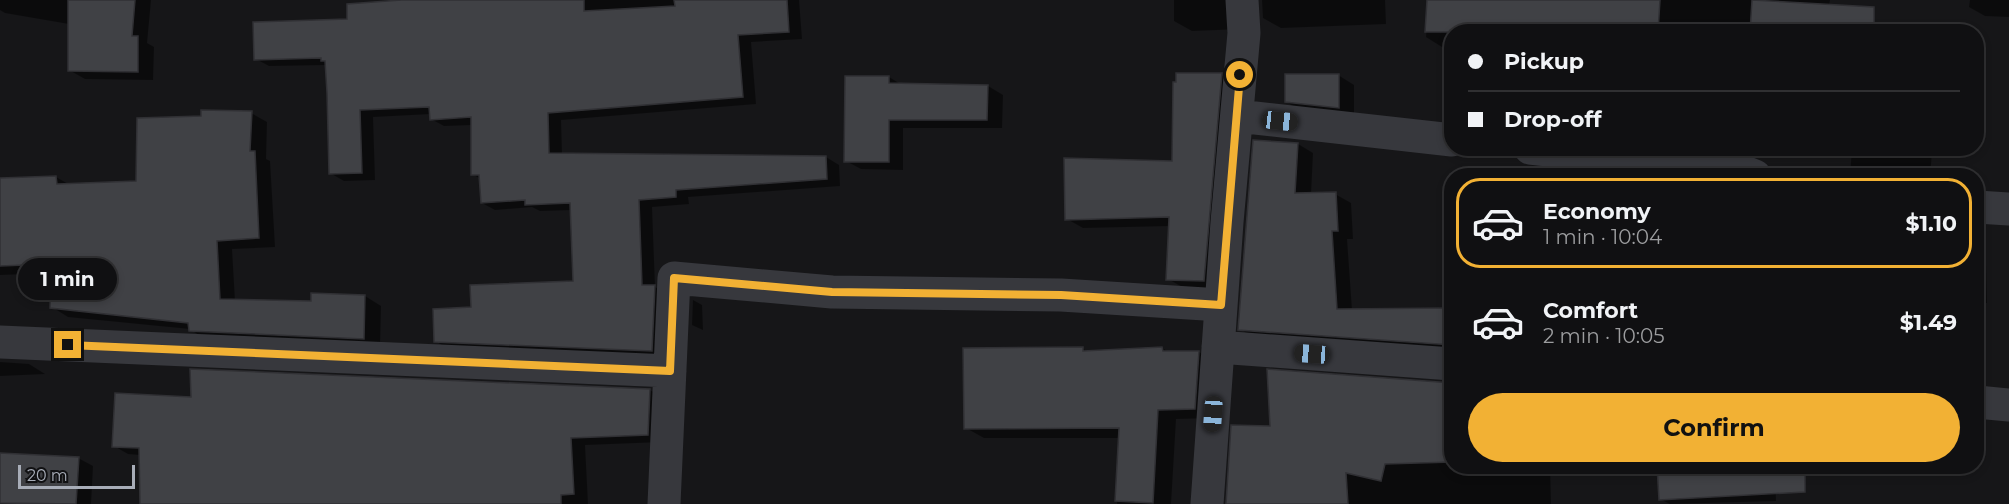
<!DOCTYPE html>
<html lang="en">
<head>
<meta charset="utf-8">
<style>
	body { margin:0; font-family:Montserrat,sans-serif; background:#1e1e20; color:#f1f3f6; height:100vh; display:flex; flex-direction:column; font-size:22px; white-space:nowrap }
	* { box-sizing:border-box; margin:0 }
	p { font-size:20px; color:#9c9d9f }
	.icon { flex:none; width:33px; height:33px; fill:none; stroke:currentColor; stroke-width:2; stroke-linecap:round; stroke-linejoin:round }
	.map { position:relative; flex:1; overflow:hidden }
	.side { position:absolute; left:1444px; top:168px; width:540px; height:306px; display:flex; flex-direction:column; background:#101012; border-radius:24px; box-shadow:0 3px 9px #0003,0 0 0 2px #303032 }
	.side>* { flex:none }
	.hud { position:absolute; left:1444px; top:24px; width:540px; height:132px; border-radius:24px; box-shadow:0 3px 9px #0003,0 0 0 2px #303032; display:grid; align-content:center; height:132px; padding:0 24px; background:#101012 }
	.scale { position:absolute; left:18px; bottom:15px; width:117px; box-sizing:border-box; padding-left:6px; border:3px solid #a8adb8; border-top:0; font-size:16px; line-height:21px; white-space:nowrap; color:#a8adb8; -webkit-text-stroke:4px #111113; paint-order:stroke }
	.end { position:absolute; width:27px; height:27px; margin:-14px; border:8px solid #f2b134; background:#111; box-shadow:0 0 0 3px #111 }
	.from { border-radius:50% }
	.bubble { position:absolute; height:42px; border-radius:21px; background:#101012; box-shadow:0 3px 9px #0003,0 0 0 2px #303032; font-size:20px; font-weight:700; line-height:42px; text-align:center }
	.car { position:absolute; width:18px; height:36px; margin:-18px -9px; border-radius:8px; box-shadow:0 0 4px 2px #0007; background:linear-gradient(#222 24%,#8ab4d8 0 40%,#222 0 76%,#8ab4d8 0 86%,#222 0) }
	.hud b { display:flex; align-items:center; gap:21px; height:57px; font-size:22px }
	.hud b+b { border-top:2px solid #303032 }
	.hud i { width:15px; height:15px; background:#f1f3f6 }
	ul { padding:10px 0 0; list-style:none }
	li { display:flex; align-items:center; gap:18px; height:90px; margin:0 12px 9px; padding:0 12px; border:3px solid transparent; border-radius:24px }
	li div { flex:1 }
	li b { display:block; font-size:22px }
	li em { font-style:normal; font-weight:700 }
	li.active { border-color:#f2b134 }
	li>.icon { width:54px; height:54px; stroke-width:1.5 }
	.button { display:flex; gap:12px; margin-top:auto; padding:12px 24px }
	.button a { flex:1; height:69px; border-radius:36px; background:#f2b134; color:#111; font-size:24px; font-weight:700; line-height:69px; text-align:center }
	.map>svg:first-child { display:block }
</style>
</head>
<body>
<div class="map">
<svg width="2009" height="504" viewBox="0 0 2009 504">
	<rect width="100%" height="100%" fill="#161618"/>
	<path fill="#0007" d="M0 0H151L147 43 154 47 153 80 85 79 69 70V24L5 13 0 10Z
		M422 0H799L802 39 751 42 756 104 561 120 562 154 826 157 839 165 840 186 688 197 689 204 652 207 655 287 668 294 665 358 449 349 435 341 472 308 574 282 572 210 540 211 532 207 495 210 482 203 481 179 472 174V125L444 126 431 119V114L373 117 375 180 344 181 330 173 326 65 269 66 256 59 349 21Z
		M1174 0H1244L1242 29 1192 31 1174 21Z
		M1262 0H1385L1386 24 1281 28 1263 18Z
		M1429 0H1830L1829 5 1870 32H1452V47H1442L1426 37Z
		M1970 0H2009V17L1985 16 1969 7Z
		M1221 75 1237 84 1220 290 1184 288 1168 279 1170 226 1083 228 1067 219 1173 162Z
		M1338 75 1354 85V117L1302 111 1286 102Z
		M889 77 902 85 988 86 1003 95 1002 128H903V170L861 169 846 161Z
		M251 113 267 122 266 159 270 161 275 247 232 249 235 301 313 303 365 296 381 306 380 347 206 340 190 329 68 317 52 307V273L0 275V184L56 177 70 185 137 183 202 118Z
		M1298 144 1313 153 1311 194H1335L1351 203 1353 239H1347L1352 310H1452V352L1255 338 1240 329Z
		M1852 148H1925L1932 152 1930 176H1850Z
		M1977 261 1986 266 1987 303H1984L1986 358 1977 359Z
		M693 300 702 305 703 330 692 325Z
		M1162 348 1169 352H1199L1217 363 1213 418 1176 419 1171 504H1117L1120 438H984L966 428 965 350 1083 349 1089 352Z
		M0 362 29 364 45 374 0 376Z
		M1452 384V466H1550L1551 504H1227L1272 427Z
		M650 390 664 399 662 442 585 445 588 504H142L140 455 128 454 114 446 192 398Z
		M0 454 78 458 93 466 91 504H0Z
		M1775 466 1776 501 1670 504 1660 499Z"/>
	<path fill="#404145" stroke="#303034" stroke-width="1.5" d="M68 0H135L132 36H138V72L68 71Z
		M401 0H584V11L675 6 674 0H787L789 32 738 35 743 97 548 113 549 153 826 156 827 179 676 190V197L639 200 642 285H655L652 351 434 342 433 309 471 307 470 285 573 281 570 203 525 205V200L481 203 479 175H471V117L430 120 429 107 360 110 362 173 329 174 327 93 325 61H321V58L254 60 253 22 347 19V4Z
		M1427 0H1660L1658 32H1614L1567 28 1566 32H1425Z
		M1752 0 1874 7V32H1750Z
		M1176 73H1222L1204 281 1166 280 1169 217 1065 220 1064 158 1172 161 1173 82H1176Z
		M1285 74H1339V108L1285 102Z
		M845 76H889V83L988 85 987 120H889V162H844Z
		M201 110 252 111 250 151H255L259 238 217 241 220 299 311 301V293L365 295 364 339 189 331 188 323 50 308 51 264 0 266V178L56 176 57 184 136 181 137 118 201 116Z
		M1253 140 1298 143 1295 193 1336 192 1338 231H1332L1337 309 1452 308V345L1238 330Z
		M1083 347V351L1162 347 1163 351H1199L1195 409 1158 410 1153 503 1115 501 1119 428 964 429 963 348Z
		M190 369 650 389 648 435 571 438 574 494 561 495V504H140L139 448 112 447 115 393 191 397Z
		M1267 369 1452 383V462L1385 464 1381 481 1346 473 1348 504H1226L1231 425 1270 426Z
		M0 453 79 457 76 504 0 503Z
		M1657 466H1805V492L1659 500Z"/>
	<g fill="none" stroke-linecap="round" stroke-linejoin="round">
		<path stroke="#37383d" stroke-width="33" d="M1237 116 1452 140
			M1530 148 1745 172 1755 176
			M1977 207 2009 209
			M0 342 670 371
			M1218 347 1452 364
			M1977 402 2009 405
			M664 504 674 278 832 292 1061 295 1221 305
			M1207 504 1227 222 1244 33 1242 0"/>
	</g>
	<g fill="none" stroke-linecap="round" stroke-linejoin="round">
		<path stroke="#f2b134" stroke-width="8" d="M68 345 670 371 674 278 832 292 1061 295 1221 305 1240 75"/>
	</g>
</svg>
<div class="scale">20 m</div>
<i class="end from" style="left:1240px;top:75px"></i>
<i class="end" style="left:68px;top:345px"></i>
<div class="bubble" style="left:18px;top:258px;width:99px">1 min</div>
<i class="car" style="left:1280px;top:121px;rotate:96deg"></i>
<i class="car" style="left:1312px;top:354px;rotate:274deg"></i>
<i class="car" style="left:1213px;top:414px;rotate:184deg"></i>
<div class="hud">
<b><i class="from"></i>Pickup</b>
<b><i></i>Drop-off</b>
</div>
<section class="side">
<ul>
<li class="active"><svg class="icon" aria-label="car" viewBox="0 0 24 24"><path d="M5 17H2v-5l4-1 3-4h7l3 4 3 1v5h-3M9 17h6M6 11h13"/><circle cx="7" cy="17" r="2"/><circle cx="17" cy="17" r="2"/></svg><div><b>Economy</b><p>1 min · 10:04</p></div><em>$1.10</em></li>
<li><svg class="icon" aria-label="car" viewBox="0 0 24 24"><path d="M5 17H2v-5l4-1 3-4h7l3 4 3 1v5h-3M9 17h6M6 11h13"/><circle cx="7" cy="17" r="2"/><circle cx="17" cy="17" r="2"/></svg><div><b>Comfort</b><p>2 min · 10:05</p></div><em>$1.49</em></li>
</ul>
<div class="button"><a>Confirm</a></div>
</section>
</div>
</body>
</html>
